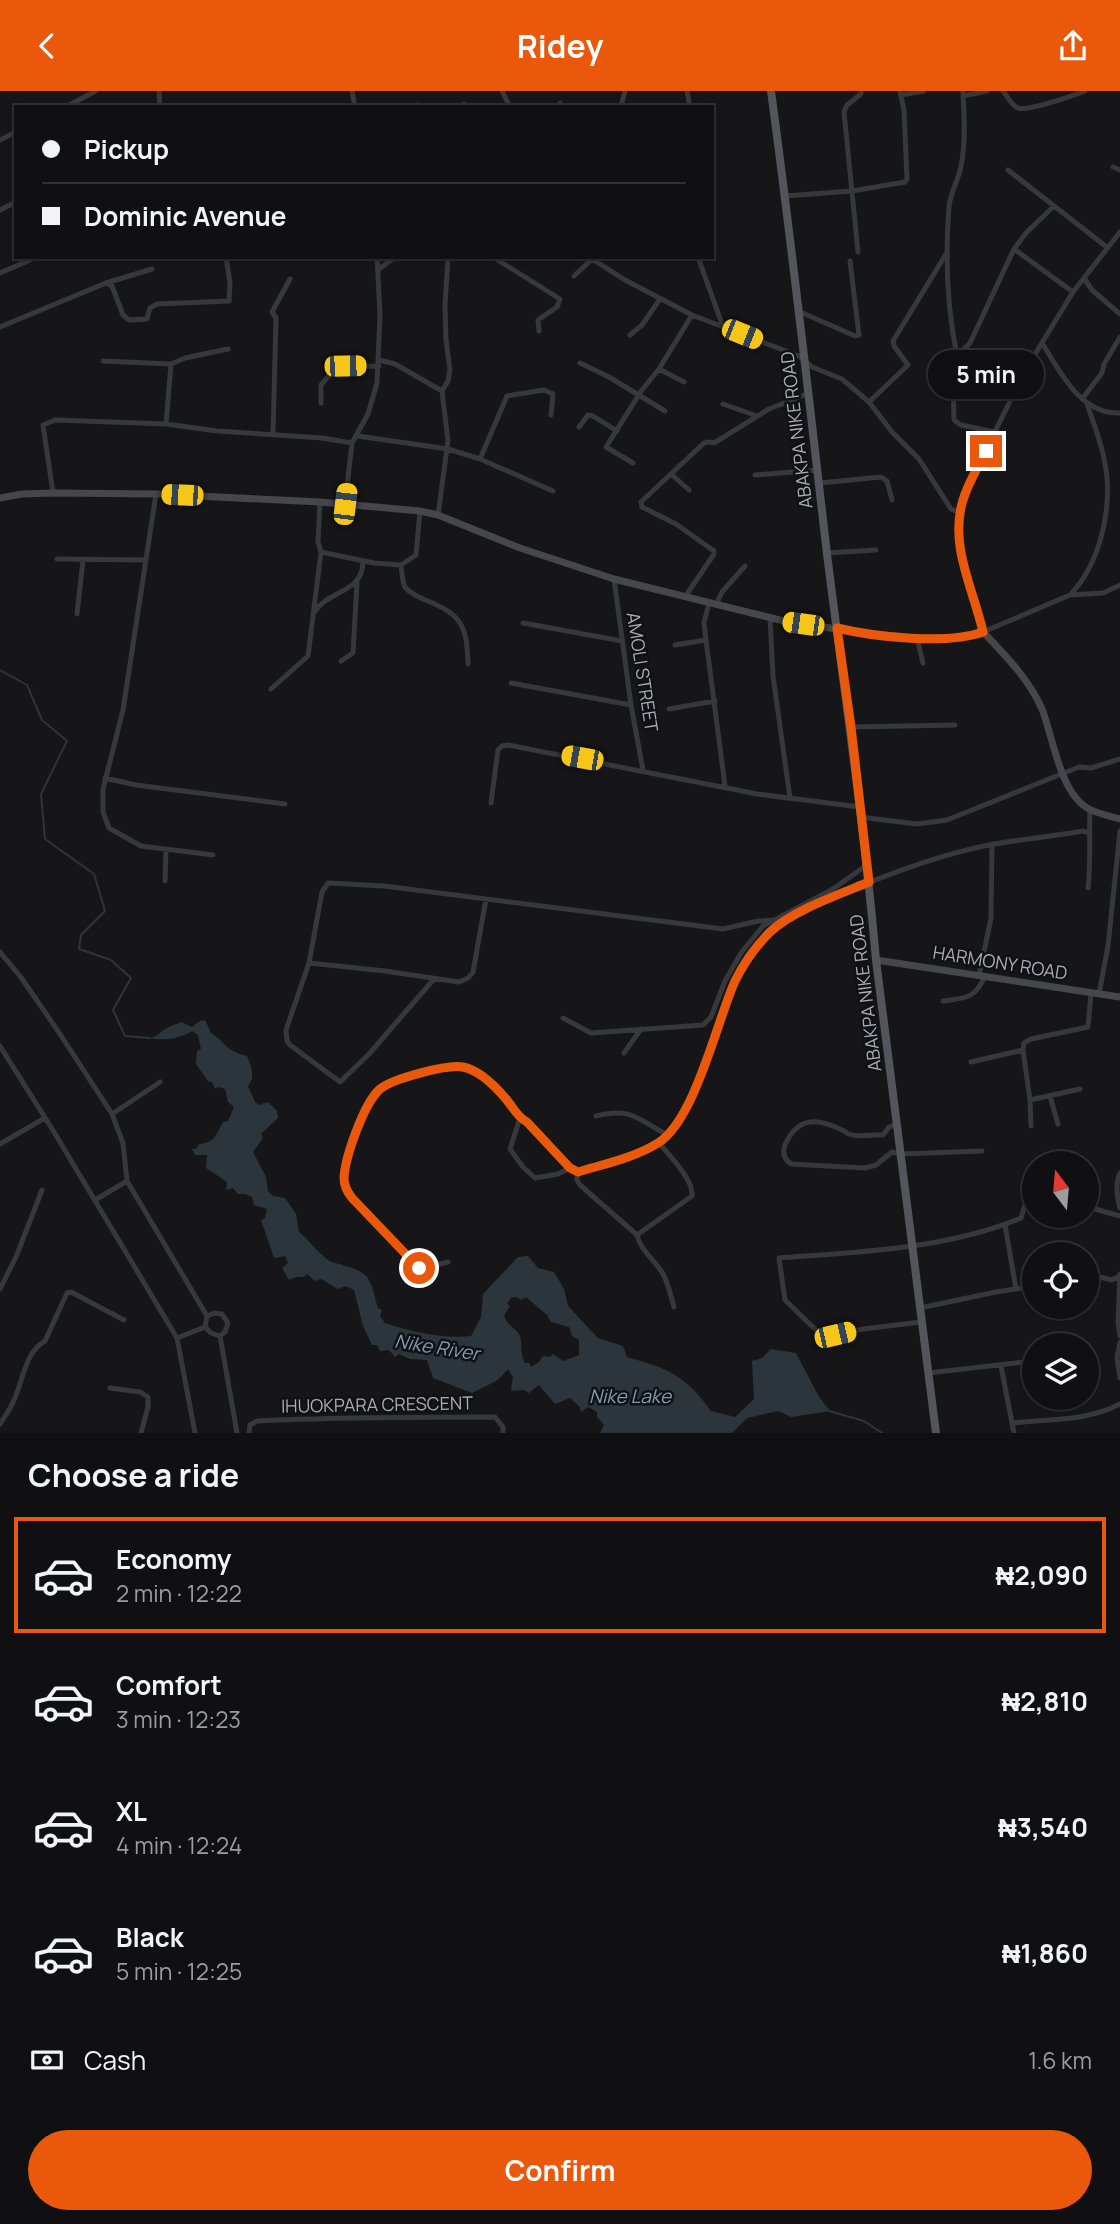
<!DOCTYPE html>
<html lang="en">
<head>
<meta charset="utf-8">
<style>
	body { margin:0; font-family:Manrope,sans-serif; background:#1e1e20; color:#f1f3f6; height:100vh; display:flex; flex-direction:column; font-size:26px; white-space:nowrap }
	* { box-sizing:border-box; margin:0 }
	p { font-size:23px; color:#9c9d9f }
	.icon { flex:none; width:38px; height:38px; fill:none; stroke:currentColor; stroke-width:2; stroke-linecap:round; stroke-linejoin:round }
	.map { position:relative; height:1342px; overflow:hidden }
	.sheet { display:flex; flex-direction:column; background:#101012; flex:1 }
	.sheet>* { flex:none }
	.guide { position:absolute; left:14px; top:14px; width:700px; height:154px; border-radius:0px; box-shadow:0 2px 5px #0004,0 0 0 2px #303032; display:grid; align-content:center; height:154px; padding:0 28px; background:#101012 }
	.needle { width:46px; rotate:344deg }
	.fabs { position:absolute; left:1022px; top:1060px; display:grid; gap:14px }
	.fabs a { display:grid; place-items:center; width:77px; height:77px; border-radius:50%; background:#101012; box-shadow:0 2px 5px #0004,0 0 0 2px #303032; font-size:35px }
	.end { position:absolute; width:32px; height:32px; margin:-16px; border:9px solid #ea580c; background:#fff; box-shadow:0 0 0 4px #fff }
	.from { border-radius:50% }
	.bubble { position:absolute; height:49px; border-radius:24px; background:#101012; box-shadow:0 2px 5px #0004,0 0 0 2px #303032; font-size:23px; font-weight:700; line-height:49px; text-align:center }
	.car { position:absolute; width:21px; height:42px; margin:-21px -10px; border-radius:9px; box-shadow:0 0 5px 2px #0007; background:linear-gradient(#f5c518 24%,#345 0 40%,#f5c518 0 76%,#345 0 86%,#f5c518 0) }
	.guide b { display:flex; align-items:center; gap:24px; height:66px; font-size:26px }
	.guide b+b { border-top:2px solid #303032 }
	.guide i { width:18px; height:18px; background:#f1f3f6 }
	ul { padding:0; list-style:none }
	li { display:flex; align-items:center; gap:21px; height:116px; margin:0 14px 10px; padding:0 14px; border:4px solid transparent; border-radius:0px }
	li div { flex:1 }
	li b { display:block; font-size:26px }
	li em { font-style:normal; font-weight:700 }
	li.selected { border-color:#ea580c }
	li>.icon { width:63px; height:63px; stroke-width:1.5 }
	h2 { padding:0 28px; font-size:32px; line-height:84px }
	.pay { display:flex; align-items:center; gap:18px; height:77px; padding:0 28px; font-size:26px }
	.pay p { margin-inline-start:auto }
	.action { display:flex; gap:14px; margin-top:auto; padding:14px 28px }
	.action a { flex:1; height:80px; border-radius:42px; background:#ea580c; color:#fff; font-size:28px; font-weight:700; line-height:80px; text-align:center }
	header { display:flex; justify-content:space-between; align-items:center; height:91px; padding:0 28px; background:#ea580c; color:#fff; font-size:32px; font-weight:700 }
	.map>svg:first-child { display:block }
</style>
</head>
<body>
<header><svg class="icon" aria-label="back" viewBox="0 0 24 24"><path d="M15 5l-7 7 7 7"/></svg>Ridey<svg class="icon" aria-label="share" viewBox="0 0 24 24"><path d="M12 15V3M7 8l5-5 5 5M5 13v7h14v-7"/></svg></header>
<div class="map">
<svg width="1120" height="1342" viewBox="0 0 1120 1342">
	<rect width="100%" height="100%" fill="#161618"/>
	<path fill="#2c353c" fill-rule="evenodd" d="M205 929 211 942C226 952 226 960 247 965 251 975 256 986 248 995L255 1011 259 1014 268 1011 277 1020 278 1027 261 1043 263 1047 253 1061 266 1086 268 1100 273 1105 285 1107 296 1123 299 1141C309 1149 316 1160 327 1168 331 1172 337 1172 342 1174 373 1182 370 1190 378 1217L382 1219 380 1225 385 1232C413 1241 441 1248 471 1245L481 1226 483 1203 518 1166 528 1165 538 1177 554 1181 564 1198 568 1215 598 1247 623 1255 627 1266C669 1278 685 1284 711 1320L735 1326 754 1308 752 1270 762 1267 771 1258 796 1262 819 1306 830 1320 791 1326 778 1320 747 1327 732 1342H600L604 1334 597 1326V1321L588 1316 581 1321 580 1316 570 1307 555 1313 539 1294 529 1302 524 1299 511 1300 513 1286 508 1278 498 1289 472 1302 433 1287 427 1269 410 1268 399 1263 395 1266 389 1259 380 1260 377 1254H372L363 1235 354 1199 346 1195 338 1198 321 1188 315 1190 307 1183 304 1186H296L289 1189 282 1177 288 1172 285 1165 274 1167 261 1129 265 1127 267 1118 254 1114 252 1106 245 1103H238L233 1097 226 1099 227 1091 206 1077 207 1064H195L192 1058H196L199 1053C215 1052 216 1043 223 1031L228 1030 234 1016 228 1011 225 998 218 996 215 998 212 991 208 990 196 973 197 960 201 958 198 944 192 940C179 948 164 950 149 947 158 946 159 941 167 937 171 934 176 934 181 931L192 936 200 930ZM516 1206 521 1209 526 1206 547 1224 551 1231 569 1236 572 1245 579 1249V1264L563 1270 553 1263 550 1266 543 1265 539 1271 531 1276 529 1272H525C519 1261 523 1249 519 1243 514 1236 507 1234 504 1225L510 1215 507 1213 511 1207Z"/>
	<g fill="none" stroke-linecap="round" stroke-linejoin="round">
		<path stroke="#2c353c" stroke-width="2" d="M0 579 27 594 42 629 67 650 41 703 45 748 94 783 105 820 81 844 79 858 111 869 131 887 113 919 125 945 150 947
			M829 1320 864 1330 882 1342"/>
		<path stroke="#37383d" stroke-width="5" d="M159 0 160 16
			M352 0 355 16
			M502 0 510 16
			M687 0 690 16
			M1003 0C1007 5 1012 15 1018 17 1026 21 1075 4 1085 0
			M901 4 924 0
			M963 5 987 0
			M464 13V16
			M65 16 96 0
			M415 16 418 14
			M559 16 560 12
			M621 16 625 0
			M0 49 16 41
			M1113 76 1120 79
			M1008 79 1108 157
			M785 105 852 100 905 91 907 88 904 19 900 0
			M0 119 16 111
			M1120 141 1073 201 1026 278 968 395C946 450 971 487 983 541L1070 504 1103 502 1120 494
			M1014 158 1073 201
			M858 161 844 21 847 14 861 3V0
			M493 166 560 208 557 216 538 229 539 240
			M589 166 625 189 692 224 799 265 812 276 842 288 869 311 892 341 919 368 951 418 960 422
			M698 166 723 236
			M378 179 395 166
			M0 182 37 166
			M574 185 592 168
			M1084 187 1092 199 1120 223
			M106 192 152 178
			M798 220 855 245 859 244 850 170
			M0 236 106 192 112 195 123 224 129 229 147 228 150 217 157 213 229 210 230 192 226 166
			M630 244 642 234 660 208
			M1042 252C1061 282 1080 323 1120 322
			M957 265C947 216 945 166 949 116 950 101 959 89 961 75 966 51 964 24 963 0
			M379 269 395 273 442 300 448 350 438 424
			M103 270 171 273 185 267 228 258
			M580 272 609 286 665 320
			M659 278 684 291
			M442 300 448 290 450 279 446 249 445 214 448 166
			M1082 308 1102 282 1104 273 1120 246
			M869 311 908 274 894 255 893 250 946 163
			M321 312V294L336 276 379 275
			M723 313 757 325
			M166 333 171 273
			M579 336 588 324 593 325 617 340
			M995 341 961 334 954 329 953 287 957 265 970 252 1014 158 1026 142 1054 115
			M273 344 276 227 272 221 290 188
			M358 345 448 358 480 368 553 400
			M480 368 507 305 544 299 553 303 551 324
			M633 372 606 356 642 299 659 278 692 224
			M671 383 689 399
			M755 384 818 379
			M820 392 881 386 887 390 892 409
			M53 402 43 334 55 329 166 333 217 340 322 347 352 352
			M156 403 123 619 103 698V721L109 737 141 755 213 764
			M320 411 318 451 321 461 374 472 401 474 416 464 420 420
			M345 413 352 352 368 323 377 292 380 223 377 166
			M827 462 876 459
			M57 468 146 469
			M401 474C402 481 402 490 405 496 409 502 417 505 423 508 461 523 467 533 468 573
			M614 488 631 614 643 679
			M1070 504C1098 475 1110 427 1107 387 1105 362 1095 336 1087 313
			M685 506 714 463V460L676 433 642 416 641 411 704 352 709 351 714 352 769 318 807 303
			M709 512 704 532 706 549 725 695
			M716 514 722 501 745 475
			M315 520C331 498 363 502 363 470
			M77 523 83 469
			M770 526 773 585 790 707
			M523 532 622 550
			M917 547 923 572
			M675 554 706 549
			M341 570 353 562 357 491
			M511 592 631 614
			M271 598 308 565 321 461
			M669 618 715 610
			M851 636 955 634
			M105 687 136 694 285 713
			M491 712 498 659 502 655 508 654 757 703 860 716
			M860 726 917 733 947 729 1079 676 1091 677 1120 668
			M165 790 166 759
			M1088 797C1091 771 1089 745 1090 719
			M0 861 20 885 58 940 112 1023 123 1052 127 1090 207 1225 205 1236
			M309 872 385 880 459 891 468 887 473 881 486 808
			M979 885 991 827 992 753
			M434 888 369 963 340 991 290 954 287 950 286 939 309 872 322 801 328 792 384 795 723 838 758 830 776 829
			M1099 903 1108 855 1120 740
			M943 910C966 907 975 908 985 885
			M563 927 591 942 703 934 711 926 725 890 741 862 763 835 833 798 864 776 866 771
			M0 955 54 1041 177 1247 195 1342
			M624 962 641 938
			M971 971 1023 959
			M1050 1005 1058 1033
			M1030 1009 1080 998
			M112 1023 160 991
			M596 1025C633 1016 638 1029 668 1044
			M520 1027 510 1058 523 1076 535 1087 558 1083 570 1077
			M897 1033 889 1036 883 1044C873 1043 859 1047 849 1043 846 1042 843 1039 840 1038 815 1026 797 1027 785 1054 782 1062 784 1068 791 1073L865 1077 876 1074 892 1061 901 1063 982 1060
			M1031 1035 1030 1009 1023 959 1024 952 1031 948 1088 936 1091 902
			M0 1053 45 1027
			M577 1081V1089L580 1094 637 1144C640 1159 655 1169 663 1183 668 1192 671 1205 674 1216
			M1120 1082C1115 1093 1117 1106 1120 1117
			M95 1109 127 1090
			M1087 1112 1088 1116 1120 1125
			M1005 1134 1016 1198
			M637 1144 692 1105C694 1089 669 1064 659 1052
			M1049 1164 1050 1160 1060 1164
			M448 1171 424 1177 416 1176 345 1097C343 1072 360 1014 380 998 393 988 416 984 431 980 447 976 463 973 478 982 497 994 510 1021 527 1031L570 1077 577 1081C605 1073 639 1068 662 1050 674 1040 682 1024 688 1010 713 960 730 875 771 839 793 820 825 808 852 798 898 780 945 762 994 753 1024 748 1054 745 1083 740L1089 742
			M1087 1183 1112 1189 1120 1185
			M1120 1183 1118 1231 1120 1245
			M0 1198 16 1166 42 1099
			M920 1217 996 1201 1034 1195
			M207 1225 215 1222 222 1223 228 1232 225 1241 220 1245
			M921 1231 863 1238 836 1244 816 1239 785 1209 779 1167C858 1161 947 1158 1021 1127L1030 1097 1034 1093
			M177 1247 205 1236 211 1242 220 1245 237 1342
			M1120 1251 1117 1267 1120 1287
			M1001 1275 1014 1342
			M928 1282 1034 1270
			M110 1297 140 1301 148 1306V1316L141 1342
			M1013 1332C1048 1328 1089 1330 1120 1313
			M0 1333C5 1325 11 1317 14 1309 23 1290 25 1261 45 1250L67 1202 71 1201 124 1229
			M249 1342 250 1334 257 1330C336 1326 415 1326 495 1326L503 1336V1342"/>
		<path stroke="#45474d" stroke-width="7" d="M0 407 22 403 53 402 156 403 320 411 420 420 438 424 520 457 614 488 788 531 872 543 917 547H962L983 541C1005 564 1029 588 1042 618 1053 646 1060 703 1089 718 1098 723 1110 725 1120 728
			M876 869 1120 906"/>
		<path stroke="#53555c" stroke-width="8" d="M771 0C792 154 809 309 827 463 844 599 864 733 876 869L936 1342"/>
	</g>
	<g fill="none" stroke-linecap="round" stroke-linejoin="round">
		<path stroke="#ea580c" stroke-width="9" d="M419 1177 352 1107C347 1100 344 1095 344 1087 345 1066 364 1012 380 998 392 988 447 973 463 976 479 979 495 995 506 1008 513 1016 517 1026 527 1031L570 1077 578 1081C604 1073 634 1067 658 1052 695 1029 717 930 735 890 744 872 756 855 769 842 791 820 840 803 869 791L851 636 837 537C875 546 946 554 983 541 973 497 949 454 963 409 968 392 978 376 986 360"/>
	</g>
	<g text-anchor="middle" stroke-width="5" stroke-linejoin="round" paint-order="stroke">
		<g font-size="18" fill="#a8adb8" stroke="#111113">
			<text transform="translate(797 339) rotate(-97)" y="6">ABAKPA NIKE ROAD</text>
			<text transform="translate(642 581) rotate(81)" y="6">AMOLI STREET</text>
			<text transform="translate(1000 872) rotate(9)" y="6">HARMONY ROAD</text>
			<text transform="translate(866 902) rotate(-97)" y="6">ABAKPA NIKE ROAD</text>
			<text transform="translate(377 1314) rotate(-1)" y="6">IHUOKPARA CRESCENT</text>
		</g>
		<g font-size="19" font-style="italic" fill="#7f9bb3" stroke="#111113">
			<text transform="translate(437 1256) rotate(9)" y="7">Nike River</text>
			<text x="630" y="1312">Nike Lake</text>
		</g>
	</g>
</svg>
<div class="fabs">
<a><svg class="needle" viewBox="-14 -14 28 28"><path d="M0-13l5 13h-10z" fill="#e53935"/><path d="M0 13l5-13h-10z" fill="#9c9d9f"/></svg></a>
<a><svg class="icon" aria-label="locate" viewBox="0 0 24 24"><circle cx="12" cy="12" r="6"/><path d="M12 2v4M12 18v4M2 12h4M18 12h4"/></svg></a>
<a><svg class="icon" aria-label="layers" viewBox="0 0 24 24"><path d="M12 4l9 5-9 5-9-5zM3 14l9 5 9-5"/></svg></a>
</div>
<i class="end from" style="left:419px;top:1177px"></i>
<i class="end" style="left:986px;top:360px"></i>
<div class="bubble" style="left:928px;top:259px;width:116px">5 min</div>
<i class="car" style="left:742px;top:243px;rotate:112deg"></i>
<i class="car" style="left:345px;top:275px;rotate:89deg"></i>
<i class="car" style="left:182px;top:404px;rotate:272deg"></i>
<i class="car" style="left:345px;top:413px;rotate:7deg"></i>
<i class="car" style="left:803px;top:533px;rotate:278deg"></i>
<i class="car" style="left:582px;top:667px;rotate:280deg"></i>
<i class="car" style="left:835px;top:1244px;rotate:77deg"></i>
<div class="guide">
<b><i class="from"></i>Pickup</b>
<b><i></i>Dominic Avenue</b>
</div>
</div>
<section class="sheet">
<h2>Choose a ride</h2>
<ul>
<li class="selected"><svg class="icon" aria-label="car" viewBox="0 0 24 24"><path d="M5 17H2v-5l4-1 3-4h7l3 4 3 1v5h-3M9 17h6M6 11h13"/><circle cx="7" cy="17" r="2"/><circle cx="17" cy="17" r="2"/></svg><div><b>Economy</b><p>2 min · 12:22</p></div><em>₦2,090</em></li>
<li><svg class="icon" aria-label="car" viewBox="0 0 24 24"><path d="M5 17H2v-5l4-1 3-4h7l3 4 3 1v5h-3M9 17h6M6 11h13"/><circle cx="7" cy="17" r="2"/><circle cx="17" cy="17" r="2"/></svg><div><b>Comfort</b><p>3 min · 12:23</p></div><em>₦2,810</em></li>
<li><svg class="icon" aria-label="car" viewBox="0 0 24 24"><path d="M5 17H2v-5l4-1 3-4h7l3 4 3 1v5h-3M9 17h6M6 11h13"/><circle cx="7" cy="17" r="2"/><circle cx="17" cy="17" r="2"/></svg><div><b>XL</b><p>4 min · 12:24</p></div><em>₦3,540</em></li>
<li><svg class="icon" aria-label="car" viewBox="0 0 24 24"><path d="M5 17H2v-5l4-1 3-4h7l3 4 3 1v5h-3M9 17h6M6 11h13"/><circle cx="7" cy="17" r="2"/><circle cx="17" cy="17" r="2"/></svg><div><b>Black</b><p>5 min · 12:25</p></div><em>₦1,860</em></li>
</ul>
<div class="pay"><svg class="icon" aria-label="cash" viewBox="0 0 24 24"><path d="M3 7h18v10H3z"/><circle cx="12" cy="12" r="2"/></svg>Cash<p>1.6 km</p></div>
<div class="action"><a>Confirm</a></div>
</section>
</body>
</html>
